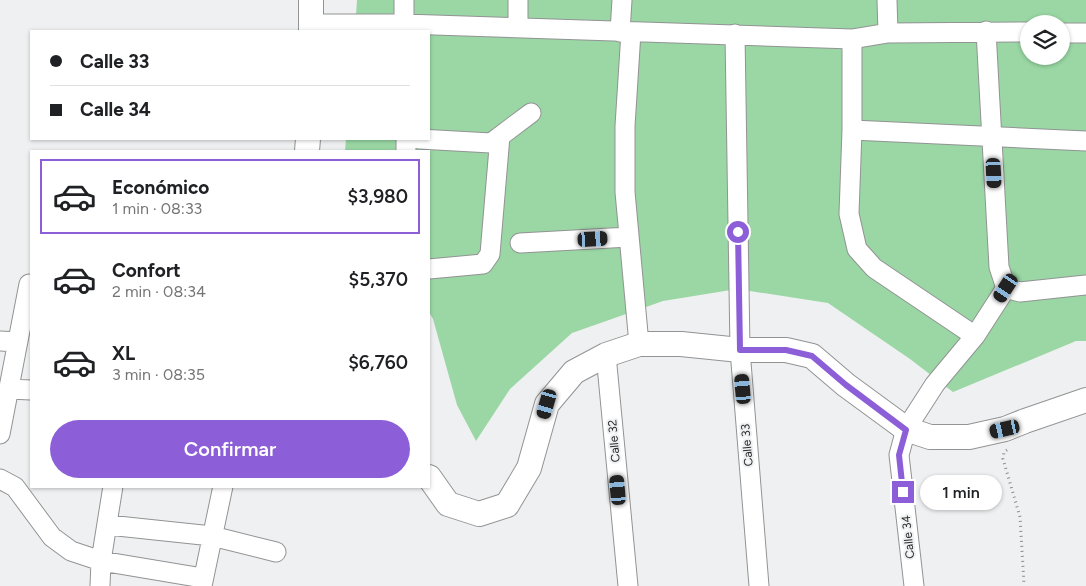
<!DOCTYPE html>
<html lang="es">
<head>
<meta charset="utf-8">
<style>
	body { margin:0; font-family:Figtree,sans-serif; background:#f2f2f2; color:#202124; height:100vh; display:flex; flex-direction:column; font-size:19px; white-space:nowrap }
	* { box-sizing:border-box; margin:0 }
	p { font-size:16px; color:#757577 }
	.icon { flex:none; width:28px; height:28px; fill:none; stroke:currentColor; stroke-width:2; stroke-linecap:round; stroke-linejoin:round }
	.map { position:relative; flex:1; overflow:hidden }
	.panel { position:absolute; left:30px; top:150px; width:400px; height:338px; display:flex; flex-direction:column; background:#fff; border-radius:0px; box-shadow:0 1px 4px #0004 }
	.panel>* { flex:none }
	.top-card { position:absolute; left:30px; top:30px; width:400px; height:110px; border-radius:0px; box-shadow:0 1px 4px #0004; display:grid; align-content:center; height:110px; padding:0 20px; background:#fff }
	.fabs { position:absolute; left:1020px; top:15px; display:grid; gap:10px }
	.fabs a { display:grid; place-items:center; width:50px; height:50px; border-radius:50%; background:#fff; box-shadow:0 1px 4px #0004; font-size:25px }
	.end { position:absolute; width:22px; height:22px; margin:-11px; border:6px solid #8c5ed7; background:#fff; box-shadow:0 0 0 2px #fff }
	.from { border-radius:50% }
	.bubble { position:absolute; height:35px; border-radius:18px; background:#fff; box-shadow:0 1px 4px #0004; font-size:16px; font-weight:600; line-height:35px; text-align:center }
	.car { position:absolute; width:15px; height:30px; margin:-15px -8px; border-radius:6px; box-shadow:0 0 4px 1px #0007; background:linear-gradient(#222 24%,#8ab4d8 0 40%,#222 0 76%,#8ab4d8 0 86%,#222 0) }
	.top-card b { display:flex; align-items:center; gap:18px; height:48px; font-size:19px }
	.top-card b+b { border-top:1px solid #e0e0e0 }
	.top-card i { width:12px; height:12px; background:#202124 }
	ul { padding:9px 0 0; list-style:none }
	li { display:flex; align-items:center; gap:15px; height:75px; margin:0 10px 8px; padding:0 10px; border:2px solid transparent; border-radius:0px }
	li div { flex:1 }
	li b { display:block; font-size:19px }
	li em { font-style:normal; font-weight:600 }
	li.current { border-color:#8c5ed7 }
	li>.icon { width:45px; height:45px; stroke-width:1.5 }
	.primary-button { display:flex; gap:10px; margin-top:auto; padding:10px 20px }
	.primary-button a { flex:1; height:58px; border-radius:30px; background:#8c5ed7; color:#fff; font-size:20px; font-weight:600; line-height:58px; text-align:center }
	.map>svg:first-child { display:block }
</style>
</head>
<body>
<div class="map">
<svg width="1086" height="586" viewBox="0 0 1086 586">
	<rect width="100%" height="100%" fill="#eff0f1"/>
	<path fill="#9ad7a4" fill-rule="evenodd" d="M357 0H1086V341H1076L953 392 910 359 828 303 737 289 663 301 572 333 510 389 476 441 457 405 433 319 429 312V151H345L346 139H429V31H355ZM1029 24H1061V56H1029Z"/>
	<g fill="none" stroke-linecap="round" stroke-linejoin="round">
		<g stroke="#929394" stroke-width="21">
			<path id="minor" d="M404 0V31
				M887 0 888 33
				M311 24H404L852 39 888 33 1029 32
				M518 28V0
				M986 31 999 267 1006 288
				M620 32 622 0
				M631 32 625 126V192L639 344
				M1061 33H1086
				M735 34 740 350 759 586
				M852 39V130L849 214 857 249 874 268 975 336
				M852 130 1086 141
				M406 139V151
				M419 139 491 143 531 113
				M520 243 629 237
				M429 269 483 264 490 254 500 136
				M1006 288 1020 292 1086 285
				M0 341 18 342
				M606 355 628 586
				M9 389 31 390
				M0 434 29 284
				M0 479 15 487 52 537 71 551 101 561 203 578
				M108 525 212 536 276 552
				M100 586 101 561 113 486
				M202 586 223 486
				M914 586 899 455 906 429 935 384 975 336 1006 288"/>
		</g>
		<g stroke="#929394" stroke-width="26">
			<path id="tertiary" d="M311 31V0
				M307 151 308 139
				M429 477 448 504 479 514 507 505 529 468 547 404 574 372 606 355 639 344H681L740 350H786L812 356 846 385 906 429 930 437H969L1005 429 1025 421 1086 400"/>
		</g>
		<path stroke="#8b8c8c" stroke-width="3" stroke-dasharray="1 4" stroke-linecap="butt" d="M1007 450 1004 452 1003 459 1020 517 1024 584"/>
		<use href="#minor" stroke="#fff" stroke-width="19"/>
		<use href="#tertiary" stroke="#fff" stroke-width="24"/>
	</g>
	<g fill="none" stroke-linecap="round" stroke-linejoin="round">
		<path stroke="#8c5ed7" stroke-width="6" d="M738 232 740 350H786L812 356 846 385 906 430 899 455 903 492"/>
	</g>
	<g text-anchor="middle" stroke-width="4" stroke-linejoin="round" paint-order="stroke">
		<g font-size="12" fill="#2c2c2c" stroke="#eff0f1">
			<text transform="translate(614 441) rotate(-95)" y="4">Calle 32</text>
			<text transform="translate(747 445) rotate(-95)" y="4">Calle 33</text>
			<text transform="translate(908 537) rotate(-96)" y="4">Calle 34</text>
		</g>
	</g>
</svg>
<div class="fabs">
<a><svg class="icon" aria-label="layers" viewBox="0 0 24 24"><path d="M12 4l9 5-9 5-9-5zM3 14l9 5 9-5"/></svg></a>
</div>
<i class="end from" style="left:738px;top:232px"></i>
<i class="end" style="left:903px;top:492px"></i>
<div class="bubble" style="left:920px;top:475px;width:82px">1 min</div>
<i class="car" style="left:994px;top:173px;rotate:177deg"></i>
<i class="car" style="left:593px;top:239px;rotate:87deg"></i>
<i class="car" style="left:1006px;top:288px;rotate:213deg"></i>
<i class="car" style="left:743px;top:389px;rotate:355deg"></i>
<i class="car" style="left:547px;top:404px;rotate:196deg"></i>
<i class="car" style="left:1005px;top:429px;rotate:257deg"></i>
<i class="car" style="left:618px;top:490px;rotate:355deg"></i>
<div class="top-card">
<b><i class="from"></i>Calle 33</b>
<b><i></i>Calle 34</b>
</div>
<section class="panel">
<ul>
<li class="current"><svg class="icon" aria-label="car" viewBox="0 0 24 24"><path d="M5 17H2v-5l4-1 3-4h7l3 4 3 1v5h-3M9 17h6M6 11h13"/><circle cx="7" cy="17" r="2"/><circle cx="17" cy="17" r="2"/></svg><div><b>Económico</b><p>1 min · 08:33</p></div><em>$3,980</em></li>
<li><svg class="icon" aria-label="car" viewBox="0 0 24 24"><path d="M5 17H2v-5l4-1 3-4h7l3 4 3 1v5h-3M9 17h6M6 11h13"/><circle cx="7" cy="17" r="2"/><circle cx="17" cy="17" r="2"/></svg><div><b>Confort</b><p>2 min · 08:34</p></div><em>$5,370</em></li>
<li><svg class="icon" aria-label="car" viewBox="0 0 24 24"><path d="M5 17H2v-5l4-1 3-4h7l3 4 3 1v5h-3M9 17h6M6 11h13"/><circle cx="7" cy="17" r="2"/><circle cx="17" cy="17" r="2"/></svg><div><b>XL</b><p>3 min · 08:35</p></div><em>$6,760</em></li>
</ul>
<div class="primary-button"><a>Confirmar</a></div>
</section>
</div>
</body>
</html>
